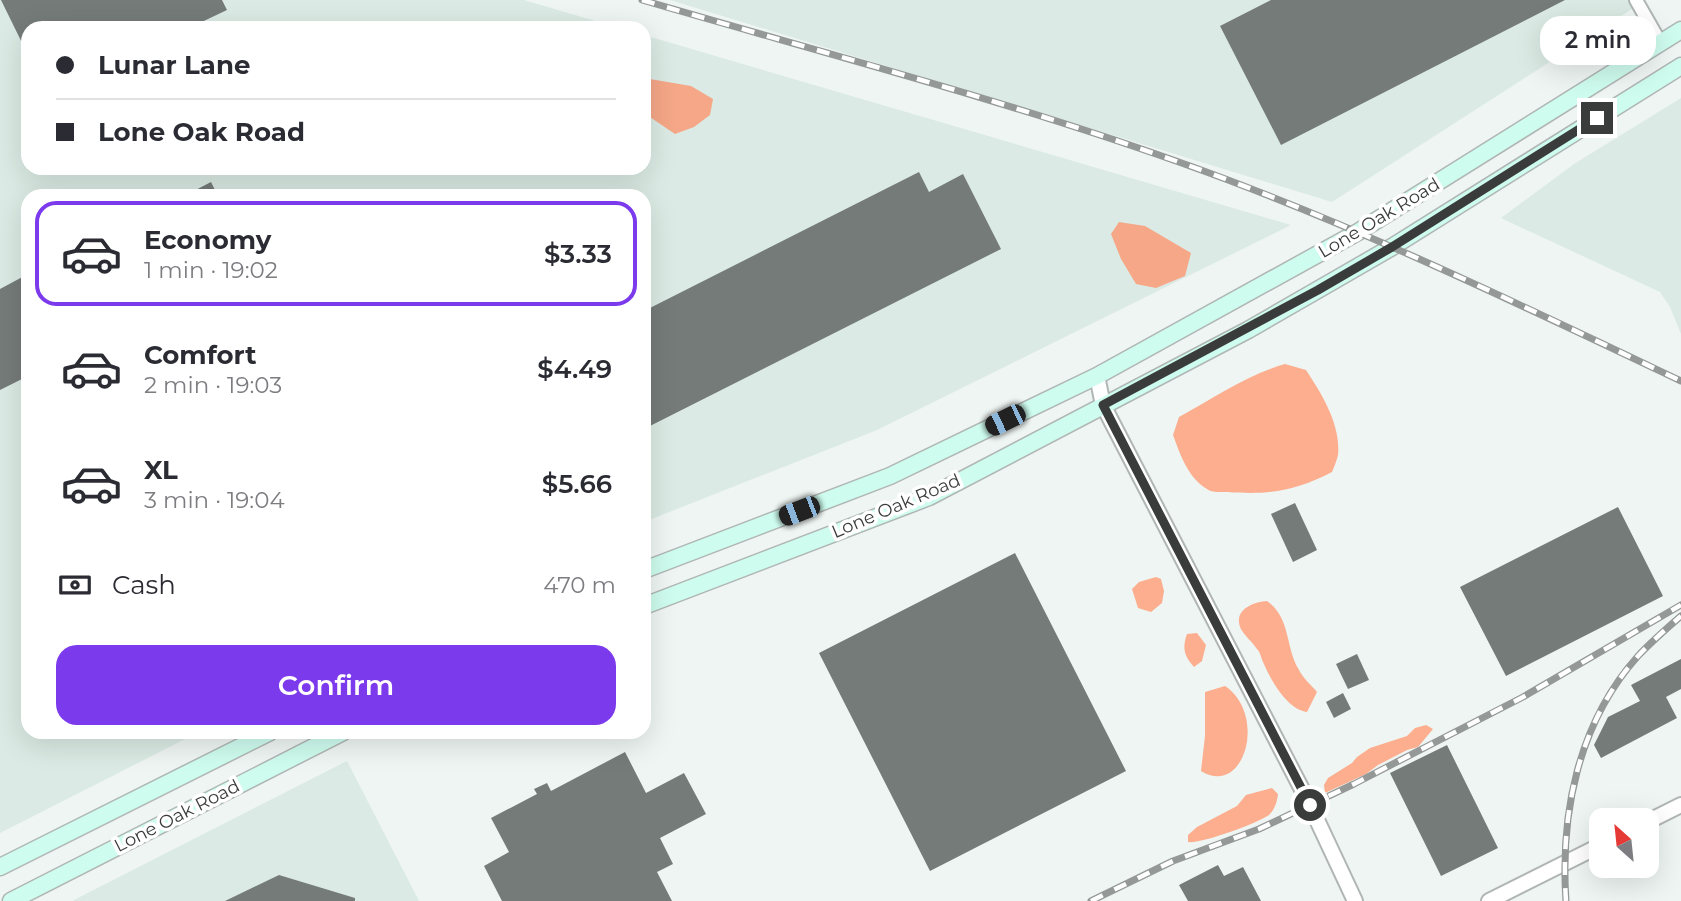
<!DOCTYPE html>
<html lang="en">
<head>
<meta charset="utf-8">
<style>
	body { margin:0; font-family:Montserrat,sans-serif; background:#f2f2f3; color:#2b2b33; height:100vh; display:flex; flex-direction:column; font-size:26px; white-space:nowrap }
	* { box-sizing:border-box; margin:0 }
	p { font-size:23px; color:#7c7c81 }
	.icon { flex:none; width:38px; height:38px; fill:none; stroke:currentColor; stroke-width:2; stroke-linecap:round; stroke-linejoin:round }
	.map { position:relative; flex:1; overflow:hidden }
	.sheet { position:absolute; left:21px; top:189px; width:630px; height:550px; display:flex; flex-direction:column; background:#fff; border-radius:21px; box-shadow:0 7px 28px #0002 }
	.sheet>* { flex:none }
	.top-card { position:absolute; left:21px; top:21px; width:630px; height:154px; border-radius:21px; box-shadow:0 7px 28px #0002; display:grid; align-content:center; height:154px; padding:0 35px; background:#fff }
	.needle { width:46px; rotate:333deg }
	.fabs { position:absolute; left:1589px; top:808px; display:grid; gap:14px }
	.fabs a { display:grid; place-items:center; width:70px; height:70px; border-radius:14px; background:#fff; box-shadow:0 7px 28px #0002; font-size:35px }
	.end { position:absolute; width:32px; height:32px; margin:-16px; border:9px solid #3a3c3b; background:#fff; box-shadow:0 0 0 4px #fff }
	.from { border-radius:50% }
	.bubble { position:absolute; height:49px; border-radius:21px; background:#fff; box-shadow:0 7px 28px #0002; font-size:23px; font-weight:600; line-height:49px; text-align:center }
	.car { position:absolute; width:21px; height:42px; margin:-21px -10px; border-radius:9px; box-shadow:0 0 5px 2px #0007; background:linear-gradient(#222 24%,#8ab4d8 0 40%,#222 0 76%,#8ab4d8 0 86%,#222 0) }
	.top-card b { display:flex; align-items:center; gap:24px; height:66px; font-size:26px }
	.top-card b+b { border-top:2px solid #e1e1e2 }
	.top-card i { width:18px; height:18px; background:#2b2b33 }
	ul { padding:12px 0 0; list-style:none }
	li { display:flex; align-items:center; gap:21px; height:105px; margin:0 14px 10px; padding:0 21px; border:4px solid transparent; border-radius:21px }
	li div { flex:1 }
	li b { display:block; font-size:26px }
	li em { font-style:normal; font-weight:600 }
	li.on { border-color:#7c3aed }
	li>.icon { width:63px; height:63px; stroke-width:1.5 }
	.pay { display:flex; align-items:center; gap:18px; height:77px; padding:0 35px; font-size:26px }
	.pay p { margin-inline-start:auto }
	.cta { display:flex; gap:14px; margin-top:auto; padding:14px 35px }
	.cta a { flex:1; height:80px; border-radius:21px; background:#7c3aed; color:#fff; font-size:28px; font-weight:600; line-height:80px; text-align:center }
	.map>svg:first-child { display:block }
</style>
</head>
<body>
<div class="map">
<svg width="1681" height="901" viewBox="0 0 1681 901">
	<rect width="100%" height="100%" fill="#eef5f2"/>
	<path fill="#dbeae4" d="M0 0H524L619 28H28V168H644V35L1291 225 877 430 644 522V196H28V732H199L0 833Z
		M670 0H1646L1332 202Z
		M1681 98V334L1670 307 1660 292 1501 218 1574 164Z
		M347 761 419 901H72Z"/>
	<path fill="#fcae8e" d="M1285 364 1306 370C1322 394 1341 425 1338 455 1337 460 1334 467 1332 472 1295 491 1270 495 1228 492 1221 492 1212 493 1207 489 1188 478 1180 454 1173 435L1179 417C1214 398 1247 375 1285 364Z
		M1156 577 1161 579 1164 591 1162 603 1151 612 1138 608 1132 589 1139 582Z
		M1267 601C1291 618 1285 647 1299 670 1303 678 1311 685 1317 692L1307 712C1288 710 1271 681 1264 664 1261 659 1261 653 1257 649 1252 641 1244 636 1240 627 1234 609 1254 602 1267 601Z
		M1197 633 1206 645 1202 661 1194 667C1184 656 1182 648 1187 634Z
		M1225 686C1268 715 1244 798 1201 771L1205 736V692Z
		M1426 725 1433 729 1418 747 1407 750 1378 765 1366 774 1325 793 1324 785 1328 778 1352 763 1357 757 1370 748 1407 736 1415 728Z
		M1272 788 1278 794C1277 802 1275 809 1269 815 1258 823 1201 844 1188 842V835L1197 827 1237 806 1246 795Z"/>
	<path fill="#f5a787" d="M644 78 691 86 713 99 710 115 694 127 675 134 644 113Z
		M1119 222 1145 226 1191 253 1185 276 1156 288 1136 284 1121 259 1111 234Z"/>
	<path fill="#757b79" d="M1 0H222L227 10 189 28H28V55Z
		M1271 0H1565L1281 145 1220 26Z
		M919 172 929 192 963 174 1001 249 644 429V311Z
		M211 182 218 196H184Z
		M28 274V376L0 390V289Z
		M1295 503 1317 550 1293 562 1271 514Z
		M1618 507 1663 596 1506 676 1460 587Z
		M1015 553 1126 771 930 871 819 653Z
		M1357 654 1369 680 1348 689 1336 664Z
		M1681 659V689L1666 697 1677 718 1601 758 1594 745 1608 717 1640 701 1631 685Z
		M1343 693 1351 709 1334 718 1326 702Z
		M1447 745 1498 848 1441 876 1390 773Z
		M625 752 646 793 684 773 706 814 660 838 673 864 657 872 672 901H502L484 866 509 852 491 818 537 794 534 789 547 783 551 791Z
		M1218 865 1224 876 1243 867 1261 901H1188L1179 885Z
		M279 875 355 898V901H225Z"/>
	<g fill="none" stroke-linecap="round" stroke-linejoin="round">
		<g stroke="#b0b6b4" stroke-width="16">
			<path id="minor" d="M1636 0 1660 42"/>
		</g>
		<g stroke="#b0b6b4" stroke-width="18">
			<path id="tertiary" d="M1097 376 1103 405 1310 805 1355 901
				M1647 822 1681 805
				M1489 901 1601 845"/>
		</g>
		<g stroke="#b0b6b4" stroke-width="19">
			<path id="secondary" d="M644 570 890 476 1097 376 1358 232 1681 30
				M644 606 929 497 1248 330 1314 292 1392 247 1681 66
				M0 867 270 732
				M11 901 343 732"/>
		</g>
		<use href="#minor" stroke="#fff" stroke-width="12"/>
		<use href="#tertiary" stroke="#fff" stroke-width="14"/>
		<use href="#secondary" stroke="#cefcee" stroke-width="16"/>
		<g stroke="#949997" stroke-width="7">
			<path id="rail" d="M642 0C820 52 1001 99 1176 161 1349 222 1515 302 1681 381
				M1091 901 1173 861 1259 829 1354 784 1523 697 1681 605
				M1566 901C1560 814 1578 723 1638 656 1651 642 1666 629 1681 616"/>
		</g>
		<use href="#rail" stroke="#fff" stroke-width="4.5" stroke-dasharray="13" stroke-linecap="butt"/>
	</g>
	<g fill="none" stroke-linecap="round" stroke-linejoin="round">
		<path stroke="#3a3c3b" stroke-width="9" d="M1310 805 1103 405 1318 290 1392 247 1597 118"/>
	</g>
	<g text-anchor="middle" stroke-width="7" stroke-linejoin="round" paint-order="stroke">
		<g font-size="18" fill="#3a3c3b" stroke="#fff">
			<text transform="translate(1379 218) rotate(-31)" y="6">Lone Oak Road</text>
			<text transform="translate(896 506) rotate(-23)" y="6">Lone Oak Road</text>
			<text transform="translate(177 816) rotate(-27)" y="6">Lone Oak Road</text>
		</g>
	</g>
</svg>
<div class="fabs">
<a><svg class="needle" viewBox="-14 -14 28 28"><path d="M0-13l5 13h-10z" fill="#e53935"/><path d="M0 13l5-13h-10z" fill="#7c7c81"/></svg></a>
</div>
<i class="end from" style="left:1310px;top:805px"></i>
<i class="end" style="left:1597px;top:118px"></i>
<div class="bubble" style="left:1540px;top:16px;width:116px">2 min</div>
<i class="car" style="left:1005px;top:420px;rotate:244deg"></i>
<i class="car" style="left:799px;top:511px;rotate:249deg"></i>
<div class="top-card">
<b><i class="from"></i>Lunar Lane</b>
<b><i></i>Lone Oak Road</b>
</div>
<section class="sheet">
<ul>
<li class="on"><svg class="icon" aria-label="car" viewBox="0 0 24 24"><path d="M5 17H2v-5l4-1 3-4h7l3 4 3 1v5h-3M9 17h6M6 11h13"/><circle cx="7" cy="17" r="2"/><circle cx="17" cy="17" r="2"/></svg><div><b>Economy</b><p>1 min · 19:02</p></div><em>$3.33</em></li>
<li><svg class="icon" aria-label="car" viewBox="0 0 24 24"><path d="M5 17H2v-5l4-1 3-4h7l3 4 3 1v5h-3M9 17h6M6 11h13"/><circle cx="7" cy="17" r="2"/><circle cx="17" cy="17" r="2"/></svg><div><b>Comfort</b><p>2 min · 19:03</p></div><em>$4.49</em></li>
<li><svg class="icon" aria-label="car" viewBox="0 0 24 24"><path d="M5 17H2v-5l4-1 3-4h7l3 4 3 1v5h-3M9 17h6M6 11h13"/><circle cx="7" cy="17" r="2"/><circle cx="17" cy="17" r="2"/></svg><div><b>XL</b><p>3 min · 19:04</p></div><em>$5.66</em></li>
</ul>
<div class="pay"><svg class="icon" aria-label="cash" viewBox="0 0 24 24"><path d="M3 7h18v10H3z"/><circle cx="12" cy="12" r="2"/></svg>Cash<p>470 m</p></div>
<div class="cta"><a>Confirm</a></div>
</section>
</div>
</body>
</html>
